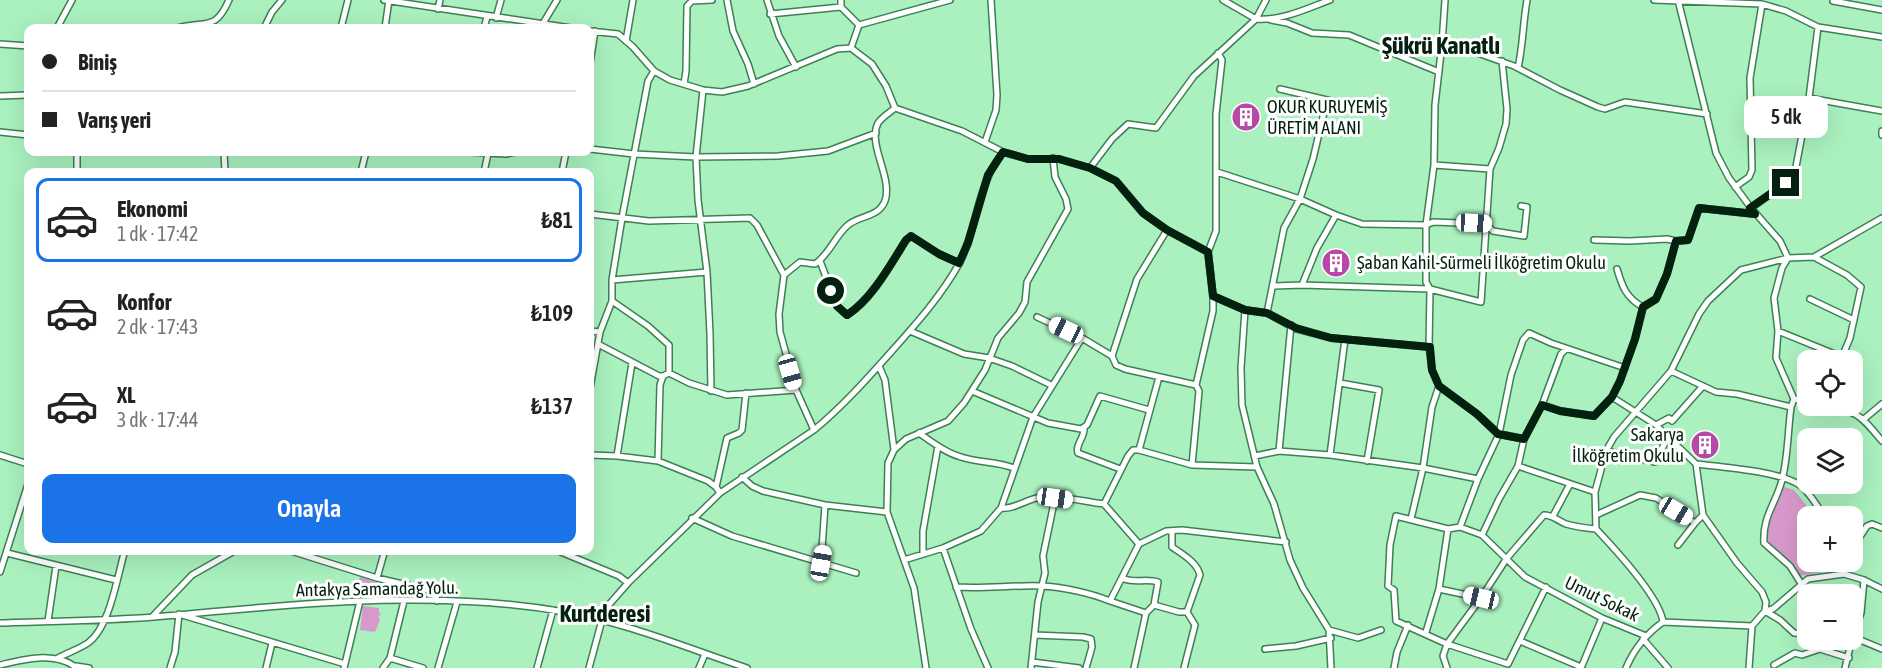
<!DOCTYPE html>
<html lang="tr">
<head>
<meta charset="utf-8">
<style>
	body { margin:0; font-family:"Asap Condensed",sans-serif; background:#f6f6f6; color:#222; height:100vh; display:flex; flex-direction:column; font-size:22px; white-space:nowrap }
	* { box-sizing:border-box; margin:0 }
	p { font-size:20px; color:#767676 }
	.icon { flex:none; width:33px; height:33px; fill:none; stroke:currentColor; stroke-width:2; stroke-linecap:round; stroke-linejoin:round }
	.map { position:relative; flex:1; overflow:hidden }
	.details { position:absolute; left:24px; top:168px; width:570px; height:387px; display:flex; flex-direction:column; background:#fff; border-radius:12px; box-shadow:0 6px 24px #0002 }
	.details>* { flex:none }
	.hud { position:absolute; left:24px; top:24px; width:570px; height:132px; border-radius:12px; box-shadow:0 6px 24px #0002; display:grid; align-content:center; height:132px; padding:0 18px; background:#fff }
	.fabs { position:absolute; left:1797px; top:350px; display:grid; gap:12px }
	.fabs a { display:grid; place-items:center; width:66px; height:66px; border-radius:12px; background:#fff; box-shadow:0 6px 24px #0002; font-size:30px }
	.end { position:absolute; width:27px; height:27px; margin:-14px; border:8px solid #04200f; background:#fff; box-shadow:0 0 0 3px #fff }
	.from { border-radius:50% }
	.bubble { position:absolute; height:42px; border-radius:12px; background:#fff; box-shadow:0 6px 24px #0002; font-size:20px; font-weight:600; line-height:42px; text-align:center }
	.car { position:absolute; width:18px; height:36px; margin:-18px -9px; border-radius:8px; box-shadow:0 0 4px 2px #0007; background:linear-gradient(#fff 24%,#345 0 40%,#fff 0 76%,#345 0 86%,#fff 0) }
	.hud b { display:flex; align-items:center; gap:21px; height:57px; font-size:22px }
	.hud b+b { border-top:2px solid #e0e0e0 }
	.hud i { width:15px; height:15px; background:#222 }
	ul { padding:10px 0 0; list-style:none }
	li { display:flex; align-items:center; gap:18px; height:84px; margin:0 12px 9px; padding:0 6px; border:3px solid transparent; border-radius:12px }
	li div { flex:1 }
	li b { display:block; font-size:22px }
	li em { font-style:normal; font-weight:600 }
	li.on { border-color:#1a73e8 }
	li>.icon { width:54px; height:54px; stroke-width:1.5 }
	.cta { display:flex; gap:12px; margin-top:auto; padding:12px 18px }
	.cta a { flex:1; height:69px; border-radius:12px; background:#1a73e8; color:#fff; font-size:24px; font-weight:600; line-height:69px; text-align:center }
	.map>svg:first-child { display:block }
</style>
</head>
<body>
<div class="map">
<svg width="1882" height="668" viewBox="0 0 1882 668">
	<rect width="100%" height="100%" fill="#aaf1bf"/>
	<path fill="#d799cb" d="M1781 486 1794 490 1815 516H1808V561H1841L1844 568 1793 577 1788 565 1767 542V535L1769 522Z
		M360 577 423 597H355Z
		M363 606 379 608V612L381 615 378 616 380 620 375 632 360 630Z"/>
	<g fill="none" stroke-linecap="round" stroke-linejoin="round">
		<g stroke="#3c8054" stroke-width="8">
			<path id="minor" d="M384 0 571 28
				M727 0 733 31 748 64 754 84
				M767 0 779 36 796 67
				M1223 0 1256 19 1266 0
				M1445 0 1442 44 1435 105 1434 165 1426 225V282L1430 289 1429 347 1432 370 1439 386 1477 414 1499 434 1524 439
				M1654 0 1762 4 1786 11 1818 27 1882 37
				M1678 0 1716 153 1729 178 1751 208 1780 241 1788 258 1782 268 1774 298 1778 331 1776 358 1794 399 1791 407C1788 430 1788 454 1783 476 1778 501 1762 515 1764 543L1790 566 1802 585
				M1833 1 1882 10
				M438 9 440 0
				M770 14 841 7
				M496 18 501 0
				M1271 20 1287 23 1312 33 1349 35 1439 72
				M542 25 557 0
				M859 25 950 0
				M57 28 72 0
				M177 28C206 20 215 32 229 0
				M264 28 272 12 282 0
				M341 28 348 0
				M385 28 389 0
				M484 28 487 17
				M590 31 618 34 633 47 654 71 670 80 703 90 722 92 748 86 837 49 851 48 859 25 841 7V0
				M626 41 633 0
				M0 44 28 46
				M1442 44 1472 51 1514 66 1560 90 1598 107 1605 109 1625 102 1707 114
				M590 63 595 31
				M1518 68C1523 45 1523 23 1527 0
				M684 84 686 71 687 6 692 1 712 0
				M703 90 696 157 698 200 707 272 710 334 711 391
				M0 96 28 95
				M1809 98 1882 111
				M1327 100 1368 109
				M895 108 962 131 1003 152 1028 159H1059L1090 168 1116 181 1143 213 1167 230 1208 252
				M1882 131V135
				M0 132 28 135
				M985 142 996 110 997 95 991 0
				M590 149 634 154 696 157 778 156 828 151 876 133
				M77 152V172
				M224 152 225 172
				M470 152 506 154 515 152
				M1053 158 1055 177 1066 199 1068 209 1027 282 1025 302 1019 313 998 338 985 370 964 403 948 421 906 439 894 450 888 463 887 512 904 560 943 548 981 531 1001 508 1033 417 1082 338
				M1434 165 1490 169
				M1090 168 1112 139 1128 124 1156 128 1194 76 1256 19C1281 21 1306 9 1330 0
				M361 172 366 152
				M484 172 488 154
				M562 172 566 152
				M1217 172 1300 199 1336 215 1317 248 1302 285
				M1735 187 1749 177 1752 170 1750 78 1762 4
				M1751 208 1786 183 1795 172 1809 98 1818 27
				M590 214 649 221 750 218 757 225 784 275 779 314 780 332 796 390 814 430
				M1336 215 1362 224 1426 225 1433 222 1486 224 1493 231 1524 236 1527 207 1521 206
				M1594 240 1630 241 1667 239 1676 241
				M820 261 837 306 847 315C873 299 890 265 906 240L911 236 939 254 959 263
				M1617 269C1622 286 1626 298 1643 307
				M784 275 800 262 815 264C830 254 834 237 848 225 860 215 878 218 885 201 893 177 867 145 878 123 881 118 890 112 895 108L886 86 872 64 851 48
				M612 280 707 272
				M1274 286 1302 285 1430 289 1481 302 1490 169 1499 148 1506 124 1507 109 1502 61
				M1213 296 1245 310 1267 313 1296 329 1331 338 1429 347
				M1810 299 1854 320
				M612 301 648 326 669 345V373
				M1245 310 1241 368 1242 405 1257 467 1274 504 1290 560 1303 588 1329 630 1331 668
				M1267 313 1284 228 1300 199 1313 159 1327 100 1280 89
				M1037 317 1082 338 1112 356 1116 365 1125 369 1196 385
				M590 331 600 332
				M910 331 964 354 989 358 1012 366 1051 385
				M1778 331 1842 357 1850 338 1861 287 1847 275 1814 257
				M598 344 659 376H663L669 373 689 383 727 395 796 390
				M1112 356 1137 279 1167 230
				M879 366 885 380 894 450
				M1671 371 1716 392 1737 394 1791 407
				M1340 383 1379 390 1367 461
				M590 388 600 332 612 301V280L622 218 648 81 654 71
				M972 391 1048 423 1081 429 1087 425 1100 396 1149 410
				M1612 397 1656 425 1696 464 1703 515 1737 563 1762 592 1766 602 1765 611 1780 620 1794 633 1808 634
				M1794 399 1808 401
				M1542 405 1561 354 1566 349
				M1823 405C1859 412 1859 414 1882 441
				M1864 419 1882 404
				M1656 425 1669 418 1672 421 1703 386
				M1084 428C1085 437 1075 445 1078 453L1120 469
				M919 433C932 442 946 453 961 457 979 463 996 461 1014 468
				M1139 450 1192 465 1257 467
				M1279 451 1291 325
				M1606 451 1655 462 1668 437
				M0 455 28 464
				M590 455 617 456 658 461 708 481 716 487 720 493
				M1330 455 1345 339
				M617 456 632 363
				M1255 456 1279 451 1330 455 1423 468 1478 479
				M658 461 660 385 663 376
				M1696 464C1721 467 1781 471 1801 486 1809 492 1818 507 1824 516
				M1192 465 1199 391 1196 385 1213 311V296L1208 252 1216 231V114L1222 60 1218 53
				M1518 466 1595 492
				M742 477 752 486 763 491 825 505 887 512
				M716 487 727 438 739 433 742 430 746 393
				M1104 504 1139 544
				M1001 508C1014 510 1028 498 1042 497 1060 495 1086 502 1104 504L1128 456 1133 450H1139L1159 377
				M1596 515 1640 495 1656 498 1695 523
				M1553 516 1570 484
				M692 518 732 536 856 573
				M1411 519 1423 468 1432 407 1439 386
				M1460 527 1478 479 1499 434 1511 375 1523 340 1529 333 1551 343 1625 368
				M1172 531V547C1182 554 1197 562 1200 575L1187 612 1195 625 1184 668
				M1482 535 1499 499 1518 466 1524 439 1542 405 1561 411 1594 416 1612 397 1620 381 1635 339 1643 307 1656 299 1667 274 1676 241 1688 240 1699 208 1755 214
				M1852 542 1857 541 1867 526 1872 524 1882 528
				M1678 545 1695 523 1703 515
				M943 548 971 629 988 668
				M288 550 377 578 428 590 436 597 437 601
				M556 550 619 576 628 583
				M7 553 116 580
				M923 553V531L938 446
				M904 560 914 588 926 668
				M1843 561 1844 574
				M821 563 825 505
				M0 572 28 484
				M377 578 385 550
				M1122 578C1134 584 1145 578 1158 582L1154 605
				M956 587C984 589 1012 585 1041 586 1063 587 1090 593 1110 601L1139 544 1166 531 1182 530 1286 542
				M1546 587 1508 664 1447 644 1396 621 1394 590 1388 586 1390 545 1396 516 1448 529 1460 527 1482 535 1525 577 1602 618 1646 636
				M1439 589 1481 598
				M1110 601 1146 613 1154 605 1179 612H1187
				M152 617 192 575 236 550
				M598 619 606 608 628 583 720 493 814 430C842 407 867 379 891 352 916 324 942 295 960 262 974 234 976 203 989 175 992 167 998 159 1003 152
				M48 621 56 566
				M1663 622C1660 598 1614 548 1596 529L1595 492 1606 451 1614 437 1671 371 1699 314 1708 301 1741 270 1788 258 1814 257 1882 218
				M0 623C51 621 103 621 154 617 290 605 430 588 565 612 627 623 687 648 747 668
				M1329 630 1358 638 1381 630
				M1426 632 1439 589 1448 529
				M1035 635 1083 637 1091 639 1092 647 1086 668
				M1853 637 1882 649
				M1643 639 1668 668
				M1852 639 1861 613 1864 580
				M1520 641 1581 667
				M1265 649 1296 646 1331 638
				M58 658C67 653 79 649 88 643 110 627 117 577 125 550
				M390 658 423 668
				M1032 662 1079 668
				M0 665C26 659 55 651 77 668
				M1774 665 1795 653 1802 655 1820 649 1849 658
				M76 666 89 668
				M170 668 175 652 179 614 345 664
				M266 668 272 643
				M344 668 360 601
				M383 668 390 658 404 601
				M438 668 457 602
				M537 668 553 610
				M589 668 602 620
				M699 668 705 654
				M1031 668 1038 602 1045 573 1043 556 1055 498
				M1134 668 1146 613
				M1394 668 1397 652 1408 625
				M1447 668 1443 656 1447 644 1481 598 1507 558 1544 515C1553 515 1558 521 1566 524 1576 527 1585 528 1596 529
				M1581 668 1602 618
				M1626 668C1634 649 1646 634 1663 622L1752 626 1765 611 1773 609 1808 579 1844 574 1864 580 1882 589
				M1749 668 1752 626
				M1845 668 1852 639"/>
		</g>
		<use href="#minor" stroke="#fff" stroke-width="5"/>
	</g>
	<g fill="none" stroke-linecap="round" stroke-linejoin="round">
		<path stroke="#04200f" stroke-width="8" d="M831 291 837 306 847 315C871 300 891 264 906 240L911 236 939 254 959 263 968 243 988 175 1003 152 1028 159H1059L1090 168 1116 181 1143 213 1167 230 1208 252 1213 296 1245 310 1267 313 1296 328 1331 338 1430 347 1432 370 1439 386 1477 414 1498 434 1524 439 1542 405 1560 411 1594 416 1612 397 1620 381 1635 339 1643 307 1656 299 1667 274 1676 241 1688 240 1699 208 1755 214 1750 208 1786 183"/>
	</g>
	<defs>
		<g id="building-disc" transform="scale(1.5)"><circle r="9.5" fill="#b648a6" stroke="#fefefe"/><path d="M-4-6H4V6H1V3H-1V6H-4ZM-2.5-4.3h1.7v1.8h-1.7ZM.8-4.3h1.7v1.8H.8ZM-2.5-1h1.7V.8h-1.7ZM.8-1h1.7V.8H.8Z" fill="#fff"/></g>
	</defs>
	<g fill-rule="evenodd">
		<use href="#building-disc" x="1246" y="117"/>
		<use href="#building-disc" x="1336" y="263"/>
		<use href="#building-disc" x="1705" y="445"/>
	</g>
	<g text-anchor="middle" stroke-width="6" stroke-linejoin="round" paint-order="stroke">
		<g font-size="18" fill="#04200f" stroke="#fefefe" text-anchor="start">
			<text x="1267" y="113">OKUR KURUYEMİŞ<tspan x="1267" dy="21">ÜRETİM ALANI</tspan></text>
			<text x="1357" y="269">Şaban Kahil-Sürmeli İlköğretim Okulu</text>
			<text x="1684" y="441" text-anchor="end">Sakarya<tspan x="1684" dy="21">İlköğretim Okulu</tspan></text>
		</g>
		<g font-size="18" fill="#04200f" stroke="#fefefe">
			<text transform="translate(377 589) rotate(-1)" y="6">Antakya Samandağ Yolu.</text>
			<text transform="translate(1602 599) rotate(26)" y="6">Umut Sokak</text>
		</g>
		<g font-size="24" font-weight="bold" fill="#04200f" stroke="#fefefe">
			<text x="1441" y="54">Şükrü Kanatlı</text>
			<text x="605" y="622">Kurtderesi</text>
		</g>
	</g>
</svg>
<div class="fabs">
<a><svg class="icon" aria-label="locate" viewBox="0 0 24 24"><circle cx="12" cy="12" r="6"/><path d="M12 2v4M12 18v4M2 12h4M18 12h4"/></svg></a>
<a><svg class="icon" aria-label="layers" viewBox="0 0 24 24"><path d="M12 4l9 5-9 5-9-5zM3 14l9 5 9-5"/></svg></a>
<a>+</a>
<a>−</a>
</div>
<i class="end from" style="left:831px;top:291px"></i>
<i class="end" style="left:1786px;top:183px"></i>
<div class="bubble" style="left:1744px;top:96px;width:84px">5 dk</div>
<i class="car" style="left:1474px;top:223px;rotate:93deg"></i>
<i class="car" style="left:1066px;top:330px;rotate:295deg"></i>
<i class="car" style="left:790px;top:372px;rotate:164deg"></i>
<i class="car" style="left:1055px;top:498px;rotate:98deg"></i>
<i class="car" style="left:1676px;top:511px;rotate:121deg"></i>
<i class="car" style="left:821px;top:563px;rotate:10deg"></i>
<i class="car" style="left:1481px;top:598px;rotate:283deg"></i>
<div class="hud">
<b><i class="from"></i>Biniş</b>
<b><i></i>Varış yeri</b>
</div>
<section class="details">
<ul>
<li class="on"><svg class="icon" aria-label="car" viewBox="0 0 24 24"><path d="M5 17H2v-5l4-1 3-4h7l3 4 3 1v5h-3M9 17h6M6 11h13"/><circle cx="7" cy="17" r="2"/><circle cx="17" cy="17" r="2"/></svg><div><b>Ekonomi</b><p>1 dk · 17:42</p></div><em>₺81</em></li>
<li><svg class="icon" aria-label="car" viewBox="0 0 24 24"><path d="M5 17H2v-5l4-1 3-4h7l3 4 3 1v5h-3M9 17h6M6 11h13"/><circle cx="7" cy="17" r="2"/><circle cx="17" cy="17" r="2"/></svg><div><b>Konfor</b><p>2 dk · 17:43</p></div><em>₺109</em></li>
<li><svg class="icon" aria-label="car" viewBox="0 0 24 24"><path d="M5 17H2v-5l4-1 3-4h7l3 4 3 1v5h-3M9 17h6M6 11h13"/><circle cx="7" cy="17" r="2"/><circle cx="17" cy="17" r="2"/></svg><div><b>XL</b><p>3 dk · 17:44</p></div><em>₺137</em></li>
</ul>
<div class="cta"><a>Onayla</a></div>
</section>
</div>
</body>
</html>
